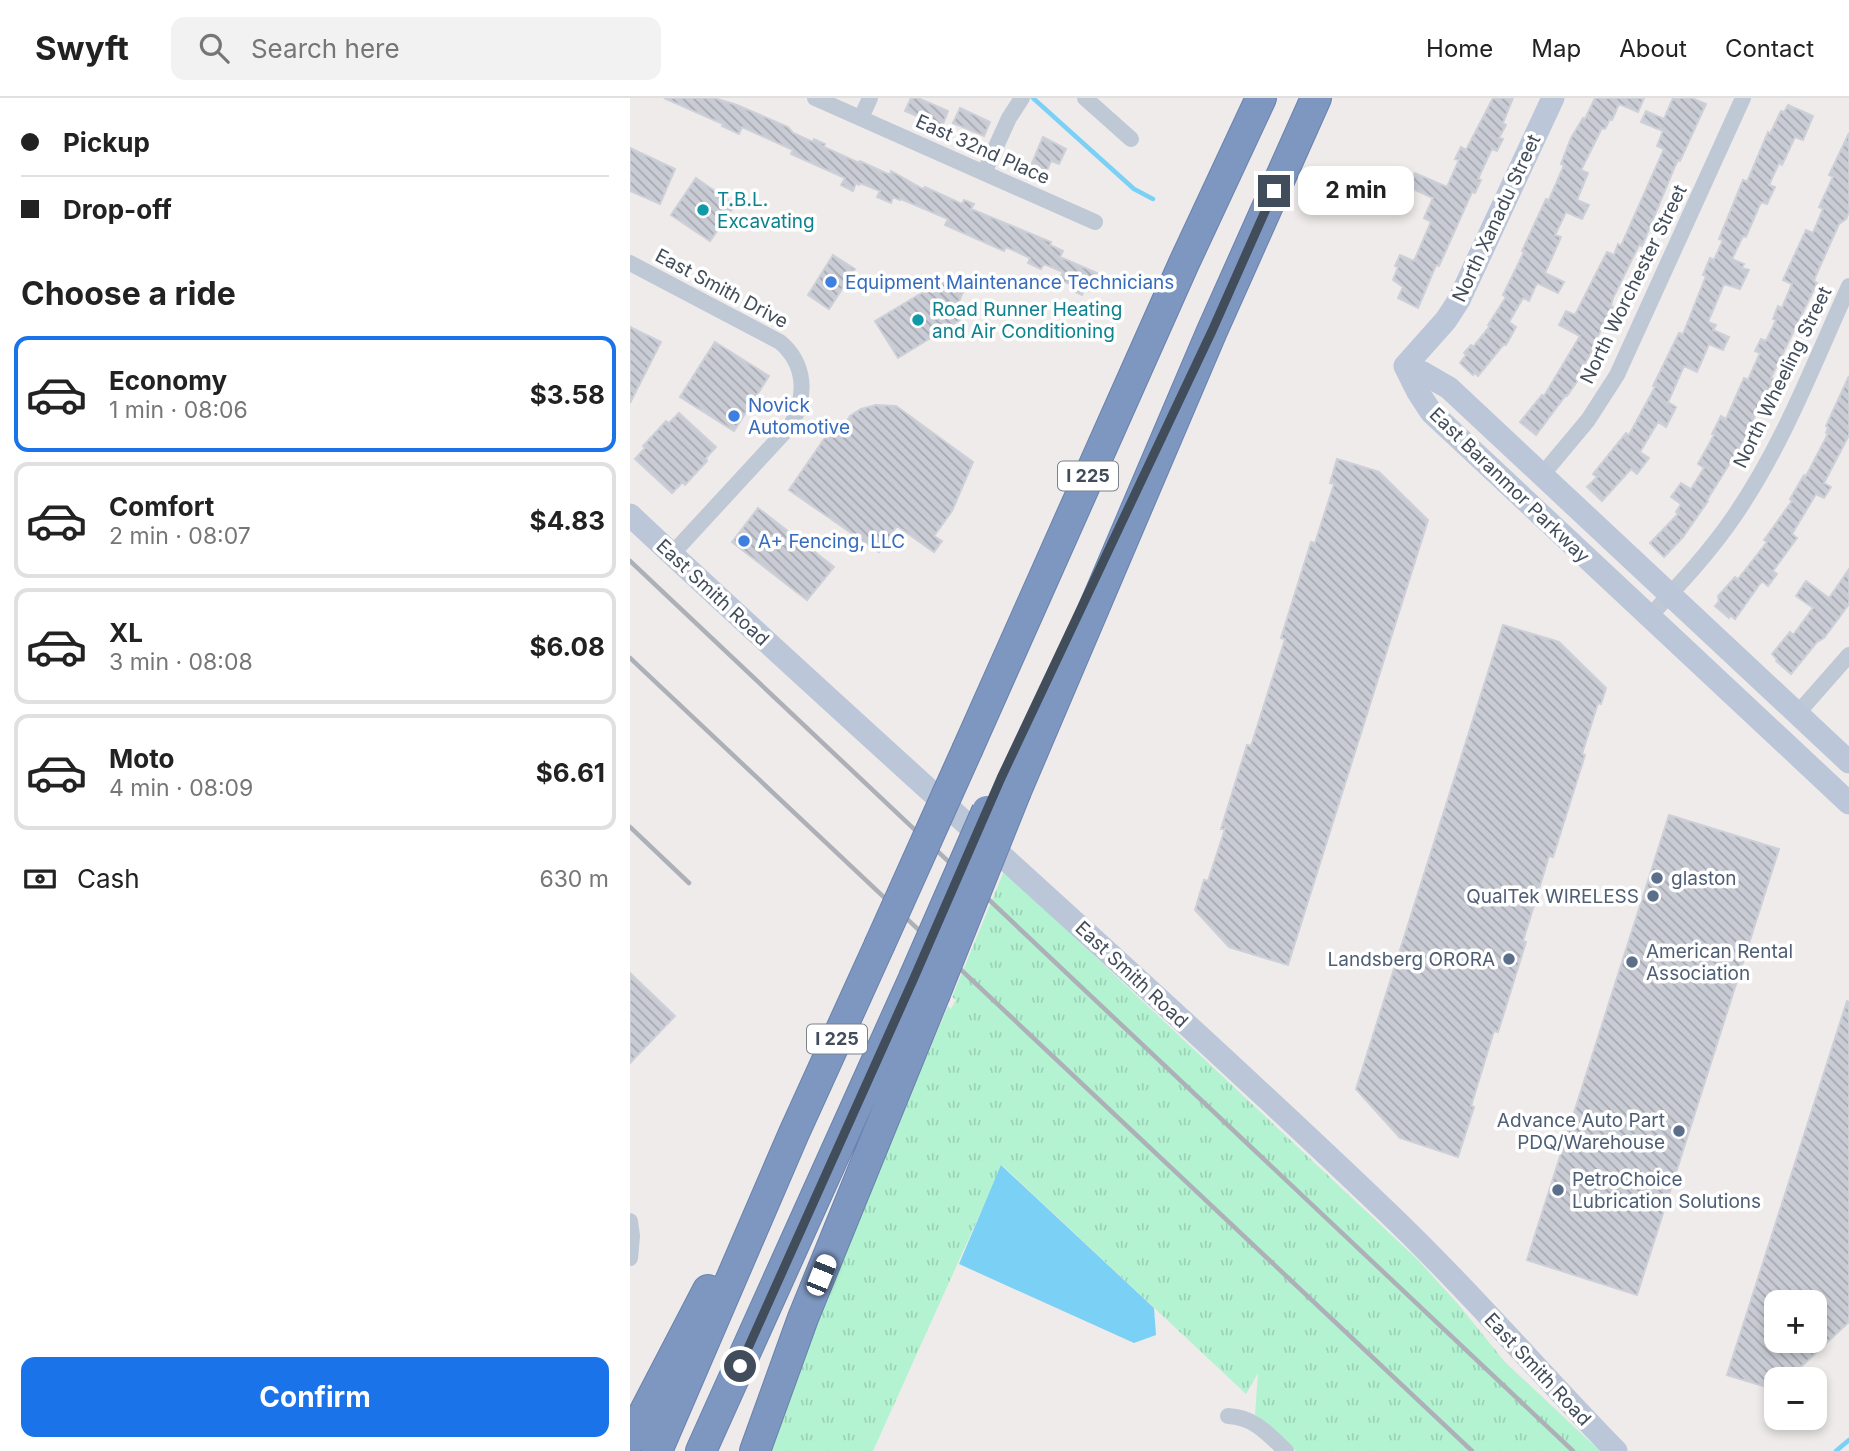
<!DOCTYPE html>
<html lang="en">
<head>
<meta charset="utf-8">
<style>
	body { margin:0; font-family:Inter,sans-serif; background:#f2f2f2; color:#222; height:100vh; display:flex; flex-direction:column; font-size:26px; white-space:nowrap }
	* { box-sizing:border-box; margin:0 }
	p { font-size:23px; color:#767676 }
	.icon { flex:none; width:38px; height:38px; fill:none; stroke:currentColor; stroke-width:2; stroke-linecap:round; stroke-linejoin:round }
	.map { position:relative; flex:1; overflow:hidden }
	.drawer { display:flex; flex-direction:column; background:#fff; width:630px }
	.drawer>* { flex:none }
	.hud { display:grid; align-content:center; height:154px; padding:0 21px; background:#fff }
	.buttons { position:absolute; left:1134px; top:1192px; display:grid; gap:14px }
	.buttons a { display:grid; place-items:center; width:63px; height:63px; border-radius:14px; background:#fff; box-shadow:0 4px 10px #0003; font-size:35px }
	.end { position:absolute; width:32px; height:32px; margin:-16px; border:9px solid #424d5b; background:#fff; box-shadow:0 0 0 4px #fff }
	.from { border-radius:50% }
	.bubble { position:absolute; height:49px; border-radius:14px; background:#fff; box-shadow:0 4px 10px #0003; font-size:23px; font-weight:700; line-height:49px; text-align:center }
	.car { position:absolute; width:21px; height:42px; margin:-21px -10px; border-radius:9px; box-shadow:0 0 5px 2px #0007; background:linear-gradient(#fff 24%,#345 0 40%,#fff 0 76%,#345 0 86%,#fff 0) }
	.hud b { display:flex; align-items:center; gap:24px; height:66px; font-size:26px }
	.hud b+b { border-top:2px solid #e0e0e0 }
	.hud i { width:18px; height:18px; background:#222 }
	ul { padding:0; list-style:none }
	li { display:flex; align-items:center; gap:21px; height:116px; margin:0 14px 10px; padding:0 7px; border:4px solid #e0e0e0; border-radius:14px }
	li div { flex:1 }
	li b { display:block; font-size:26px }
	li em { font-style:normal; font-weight:700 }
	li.on { border-color:#1a73e8 }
	li>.icon { width:63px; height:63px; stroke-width:1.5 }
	h2 { padding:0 21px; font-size:32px; line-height:84px }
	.pay { display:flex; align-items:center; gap:18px; height:77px; padding:0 21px; font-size:26px }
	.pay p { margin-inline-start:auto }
	.action { display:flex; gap:14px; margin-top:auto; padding:14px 21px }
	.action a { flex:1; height:80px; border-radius:14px; background:#1a73e8; color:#fff; font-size:28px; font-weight:700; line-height:80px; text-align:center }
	header { display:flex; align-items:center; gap:42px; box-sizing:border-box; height:98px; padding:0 35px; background:#fff; border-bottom:2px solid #e0e0e0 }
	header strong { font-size:33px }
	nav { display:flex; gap:38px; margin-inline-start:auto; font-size:24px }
	.search { width:490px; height:63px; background:#f2f2f2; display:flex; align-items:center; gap:18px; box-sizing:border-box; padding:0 24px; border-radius:14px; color:#767676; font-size:26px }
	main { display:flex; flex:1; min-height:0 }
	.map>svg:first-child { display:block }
</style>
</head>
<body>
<header>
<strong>Swyft</strong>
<div class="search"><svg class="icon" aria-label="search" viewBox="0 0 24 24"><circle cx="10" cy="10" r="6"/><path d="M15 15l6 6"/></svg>Search here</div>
<nav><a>Home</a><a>Map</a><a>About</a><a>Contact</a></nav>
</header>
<main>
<section class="drawer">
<div class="hud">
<b><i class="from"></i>Pickup</b>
<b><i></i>Drop-off</b>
</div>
<h2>Choose a ride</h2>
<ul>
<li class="on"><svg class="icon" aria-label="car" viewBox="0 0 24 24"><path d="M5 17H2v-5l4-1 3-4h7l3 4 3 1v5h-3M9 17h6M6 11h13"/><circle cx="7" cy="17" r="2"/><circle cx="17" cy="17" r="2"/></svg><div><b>Economy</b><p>1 min · 08:06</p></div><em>$3.58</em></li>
<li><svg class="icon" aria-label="car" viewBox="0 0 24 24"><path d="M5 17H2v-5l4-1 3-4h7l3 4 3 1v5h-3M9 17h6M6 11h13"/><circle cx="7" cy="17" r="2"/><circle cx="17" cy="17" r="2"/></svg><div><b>Comfort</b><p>2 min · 08:07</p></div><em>$4.83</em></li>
<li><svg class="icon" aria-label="car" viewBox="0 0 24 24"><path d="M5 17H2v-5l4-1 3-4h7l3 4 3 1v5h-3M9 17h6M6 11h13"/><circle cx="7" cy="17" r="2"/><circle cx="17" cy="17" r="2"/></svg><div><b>XL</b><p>3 min · 08:08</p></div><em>$6.08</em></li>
<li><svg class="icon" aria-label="car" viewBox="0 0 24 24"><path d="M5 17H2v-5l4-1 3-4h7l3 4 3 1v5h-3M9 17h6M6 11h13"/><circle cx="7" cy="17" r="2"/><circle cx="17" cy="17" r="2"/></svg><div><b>Moto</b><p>4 min · 08:09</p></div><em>$6.61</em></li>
</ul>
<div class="pay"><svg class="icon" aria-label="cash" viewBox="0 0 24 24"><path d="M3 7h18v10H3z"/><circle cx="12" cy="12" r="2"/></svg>Cash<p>630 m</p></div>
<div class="action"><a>Confirm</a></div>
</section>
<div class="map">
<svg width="1219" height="1353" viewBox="0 0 1219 1353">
	<defs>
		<pattern id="grass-tufts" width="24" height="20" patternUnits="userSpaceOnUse" patternTransform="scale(1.75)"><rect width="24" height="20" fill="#b3f3d1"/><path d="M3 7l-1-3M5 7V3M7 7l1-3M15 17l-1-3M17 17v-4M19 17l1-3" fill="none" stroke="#9bd2b6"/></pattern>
		<pattern id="building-back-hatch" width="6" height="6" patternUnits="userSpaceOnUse" patternTransform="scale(1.75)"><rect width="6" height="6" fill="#c9ccd4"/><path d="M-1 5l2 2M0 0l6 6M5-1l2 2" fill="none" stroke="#a5a8af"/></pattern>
	</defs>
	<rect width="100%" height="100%" fill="#efebeb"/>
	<path fill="url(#grass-tufts)" d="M374 773 787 1161 828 1206 875 1264 970 1353H666L625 1317 628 1275 616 1296 372 1067 243 1353H142L209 1164 318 908 321 911 326 902 322 899Z"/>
	<path fill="#7ad0f5" d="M371 1067 524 1210 526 1237 504 1245 329 1166Z"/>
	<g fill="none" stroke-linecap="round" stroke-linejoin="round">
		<path stroke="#7ad0f5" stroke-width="4.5" d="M403 0 504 91 523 101
			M1206 1353 1219 1342"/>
	</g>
	<path fill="url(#building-back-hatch)" stroke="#ced0d8" stroke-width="2" fill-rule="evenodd" d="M34 0H84L107 7 158 29 163 35 183 44 184 41 195 46 194 49 229 65 230 63 260 77 261 73 293 91 295 89 332 106 334 102 344 106 341 111 421 144 420 147 433 153 430 159 467 175 458 193 455 191 452 197 441 192 443 187 429 182 433 174 414 166 411 171 398 165 400 160 376 149 374 153 315 127 318 121 271 101 270 102 263 99 261 105 247 99 250 93 230 85 229 87 226 85 223 93 211 87 215 80 161 56 163 52 112 29 109 36 92 28 93 26Z
		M281 0H288L318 13 312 29 275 13Z
		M863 0H883L873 25 876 27 869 40 873 41 867 53 862 51 859 57 848 81 851 82 845 95 842 94 809 168 806 167 788 210 768 200 773 189 763 182 768 169 765 168 770 157 784 163 801 124 794 120 803 100 781 90 783 86 780 85 785 75 817 89 829 62 825 61 831 49 836 52Z
		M965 0H1014L1008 14 989 6 982 22 980 21 975 31 972 30 951 72 958 75 947 102 959 107 952 121 936 114 925 137 931 139 915 175 934 184 928 195 907 185 899 203 893 200 879 224 886 229 876 247 874 246 848 278 845 275 843 277 830 265 836 257 834 255 841 247 843 249 860 228 858 227 876 199 873 197 894 154 892 153 916 101 919 102 934 67 931 66 941 40 953 20 955 21Z
		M1043 0H1062L1076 6 1050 63 1048 62 1045 68 1012 148 1009 147 983 200 981 208 985 210 977 226 975 225 965 243 970 246 964 258 960 256 951 274 953 275 937 298 936 297 906 337 890 324 912 297 914 298 950 238 929 227 936 213 945 217 977 154 984 157 988 146 991 148 1034 51 1027 48 1033 33 1011 24 1016 13 1034 21Z
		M1158 7 1183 18 1173 42 1165 39 1152 67 1149 65 1139 87 1145 89 1137 106 1131 104 1116 139 1113 138 1102 161 1114 166 1112 170 1119 172 1110 191 1094 186 1078 224 1086 227 1083 232 1099 239 1093 252 1079 246 1067 274 1054 268 1038 304 1046 309 1036 329 1028 324 1010 354 1019 360 1007 376 1001 371 972 403 957 389 967 379 963 376 996 335 999 337 1025 289 1023 288 1049 235 1053 236 1076 178 1073 177 1080 160 1084 162 1093 142 1089 141 1113 82 1117 84 1138 34 1140 36 1151 13 1154 14Z
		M330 10 360 24 354 38 323 25Z
		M1219 35V114L1216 121 1209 126 1187 175 1184 183 1187 185 1141 280 1144 281 1132 307 1130 306 1121 327 1123 328 1077 402 1078 403 1053 439 1034 459 1020 445 1048 416 1046 414 1051 406 1041 399 1051 385 1061 391 1074 370 1068 366 1084 337 1082 336 1091 318 1096 321 1114 280 1118 282 1130 255 1125 253 1131 241 1136 243 1146 222 1143 221 1148 208 1152 210 1162 186 1153 182 1176 132 1183 135 1193 111 1189 109 1203 79 1199 77Z
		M413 39 436 51 429 66 421 63 415 77 400 70Z
		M0 50 45 71 30 106 0 93Z
		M66 80 105 107 80 143 41 117Z
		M203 157 225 171 199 211 178 197Z
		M310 184 333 194 325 213 330 222 268 260 245 223Z
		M0 229 31 244 0 305Z
		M85 244 139 278 104 333 50 299Z
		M1219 278V337L1194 385 1201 389 1194 400 1186 396 1162 436 1167 440 1143 473 1147 476 1138 488 1132 483 1105 521 1100 517 1099 520 1085 508 1089 503 1088 498 1105 479 1108 481 1137 444 1134 442 1162 403 1160 401 1174 377 1176 378 1198 336 1196 335 1198 329 1196 328Z
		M246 307 266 308 343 364 322 413 304 438 312 443 304 454 267 428 249 454 159 392 203 328 211 334 220 318 231 311Z
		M49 315 86 349 76 360 77 363 55 387 53 384 42 395 5 361 15 350 13 348 36 323 39 325Z
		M707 361 749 374 798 422 658 867 599 849 565 812 574 782 578 783 595 731H591L617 647 621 648 655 541 651 540 681 444 685 445 704 386 700 385Z
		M128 410 204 469 177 502 102 444Z
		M1219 471V506L1194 540 1187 544 1161 576 1146 563 1147 561 1142 556 1160 534 1163 537 1183 510 1166 498 1176 483 1199 500Z
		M873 527 929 544 976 590 971 606 968 605 952 656 955 657 923 759 919 758 893 843 896 844 868 934 864 933 841 1008 844 1009 828 1059 770 1040 726 991Z
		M1039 717 1149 751 1007 1197 897 1162Z
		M0 875 45 918 0 965Z
		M1217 903 1219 904V1224L1158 1281H1146V1292L1097 1277ZM1146 1204H1185V1242H1146Z"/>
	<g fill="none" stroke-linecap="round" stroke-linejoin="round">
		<g stroke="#6882ad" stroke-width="32">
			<path id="highway" d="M338 650 554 165 631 0
				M386 693 582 233 686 0
				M0 1342 78 1192
				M27 1353 164 1035 249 848
				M71 1353 284 880
				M125 1353 173 1220 304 898"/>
		</g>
		<path stroke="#bfc9d5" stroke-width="16" d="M185 0 465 124
			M455 0 501 41
			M231 20 240 0
			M354 75 379 20 392 0
			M0 165 150 244C176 266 177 298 161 327L42 456
			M912 377 958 322 987 277 1113 0
			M1019 519C1049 487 1080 454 1105 417 1153 347 1184 265 1219 188
			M1167 616 1219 557
			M0 1123 2 1138 0 1160
			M598 1318C624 1319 638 1336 656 1353"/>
		<path stroke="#bbc6d8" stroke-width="23" d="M775 268 788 294 801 314 1219 705
			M775 268 793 275 819 290 1219 664
			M775 268 816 222 829 202 923 0
			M0 417C249 651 507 875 754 1111 835 1188 908 1273 986 1353"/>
		<use href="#highway" stroke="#7d97c1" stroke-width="30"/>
		<path stroke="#adb0b7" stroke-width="4.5" d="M0 463 943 1353
			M0 560 842 1353
			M0 729 59 785"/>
		<g stroke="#6882ad" stroke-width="32" stroke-linecap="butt">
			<path id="highway-bridge" d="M249 848 338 650
				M284 880 357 713
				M304 898 386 693"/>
		</g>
		<use href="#highway-bridge" stroke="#7d97c1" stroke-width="30"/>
	</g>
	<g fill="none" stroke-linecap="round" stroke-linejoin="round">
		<path stroke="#424d5b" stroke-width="9" d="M110 1268 284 880 371 680 582 233 644 93"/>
	</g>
	<g fill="#0f9aa8" stroke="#fff" stroke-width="2.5">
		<circle cx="73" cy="112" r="7"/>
		<circle cx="288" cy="222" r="7"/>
	</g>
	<g fill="#3f7fe0" stroke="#fff" stroke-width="2.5">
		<circle cx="201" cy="184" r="7"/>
		<circle cx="104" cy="318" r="7"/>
		<circle cx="114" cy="443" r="7"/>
	</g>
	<g fill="#5c6f8a" stroke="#fff" stroke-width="2.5">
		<circle cx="1027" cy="780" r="7"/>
		<circle cx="1023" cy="798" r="7"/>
		<circle cx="879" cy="861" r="7"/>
		<circle cx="1002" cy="864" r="7"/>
		<circle cx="1049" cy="1033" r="7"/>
		<circle cx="928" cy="1092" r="7"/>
	</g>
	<g text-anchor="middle" stroke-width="7" stroke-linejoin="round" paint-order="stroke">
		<g fill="#fff" stroke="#7b828c" stroke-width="2">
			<rect x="428" y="363.5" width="60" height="29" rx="5"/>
			<rect x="177" y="926.5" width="60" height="29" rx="5"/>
		</g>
		<g font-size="18" font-weight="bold" fill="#424d5b">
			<text x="458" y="384">I 225</text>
			<text x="207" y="947">I 225</text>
		</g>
		<g font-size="19" fill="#424d5b" stroke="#fff">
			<text transform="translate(353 51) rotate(24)" y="7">East 32nd Place</text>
			<text transform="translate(866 120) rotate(-65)" y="7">North Xanadu Street</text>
			<text transform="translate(1003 186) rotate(-64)" y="7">North Worchester Street</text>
			<text transform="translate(92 190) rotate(28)" y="7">East Smith Drive</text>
			<text transform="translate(1152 279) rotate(-64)" y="7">North Wheeling Street</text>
			<text transform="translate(880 387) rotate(44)" y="7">East Baranmor Parkway</text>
			<text transform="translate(83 494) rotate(43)" y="7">East Smith Road</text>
			<text transform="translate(502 876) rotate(43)" y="7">East Smith Road</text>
			<text transform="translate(908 1271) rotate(47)" y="7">East Smith Road</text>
		</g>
		<g font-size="19" fill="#0d838f" stroke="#fff" text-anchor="start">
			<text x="87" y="108">T.B.L.<tspan x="87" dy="22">Excavating</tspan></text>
			<text x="302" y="218">Road Runner Heating<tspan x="302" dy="22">and Air Conditioning</tspan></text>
		</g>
		<g font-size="19" fill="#366cbe" stroke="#fff" text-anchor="start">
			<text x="215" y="191">Equipment Maintenance Technicians</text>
			<text x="118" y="314">Novick<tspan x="118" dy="22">Automotive</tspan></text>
			<text x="128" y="450">A+ Fencing, LLC</text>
		</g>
		<g font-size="19" fill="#4e5e75" stroke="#fff" text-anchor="start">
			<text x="1041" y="787">glaston</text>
			<text x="1009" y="805" text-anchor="end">QualTek WIRELESS</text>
			<text x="1016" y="860">American Rental<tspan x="1016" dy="22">Association</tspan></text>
			<text x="865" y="868" text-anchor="end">Landsberg ORORA</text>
			<text x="1035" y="1029" text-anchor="end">Advance Auto Part<tspan x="1035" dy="22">PDQ/Warehouse</tspan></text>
			<text x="942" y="1088">PetroChoice<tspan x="942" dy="22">Lubrication Solutions</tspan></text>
		</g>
	</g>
</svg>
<div class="buttons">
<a>+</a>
<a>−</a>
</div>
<i class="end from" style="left:110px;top:1268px"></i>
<i class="end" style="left:644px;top:93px"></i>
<div class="bubble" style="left:668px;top:68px;width:116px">2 min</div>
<i class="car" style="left:191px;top:1177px;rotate:22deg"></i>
</div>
</main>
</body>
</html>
